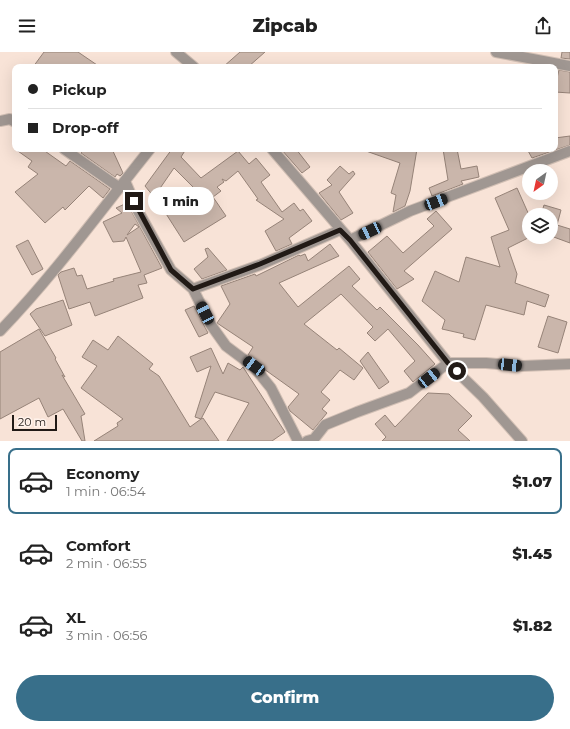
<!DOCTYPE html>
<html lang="en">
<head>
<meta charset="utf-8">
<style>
	body { margin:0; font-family:Montserrat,sans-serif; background:#f6f6f6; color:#222; height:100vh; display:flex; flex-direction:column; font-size:15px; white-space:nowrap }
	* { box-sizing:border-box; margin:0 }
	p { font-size:13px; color:#767676 }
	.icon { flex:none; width:22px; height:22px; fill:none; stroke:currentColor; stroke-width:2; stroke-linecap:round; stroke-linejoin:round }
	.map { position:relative; height:389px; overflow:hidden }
	.drawer { display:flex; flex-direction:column; background:#fff; flex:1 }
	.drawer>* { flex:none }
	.top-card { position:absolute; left:12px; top:12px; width:546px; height:88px; border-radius:8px; box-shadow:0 4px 16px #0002; display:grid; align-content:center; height:88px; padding:0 16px; background:#fff }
	.needle { width:26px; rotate:213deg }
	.tools { position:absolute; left:522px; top:112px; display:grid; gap:8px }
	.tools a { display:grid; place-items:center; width:36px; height:36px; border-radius:50%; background:#fff; box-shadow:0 4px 16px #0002; font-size:20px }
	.scale { position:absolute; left:12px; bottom:10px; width:45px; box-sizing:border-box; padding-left:4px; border:2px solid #211a16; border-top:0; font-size:11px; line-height:14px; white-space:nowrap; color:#211a16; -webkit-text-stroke:3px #fff2eb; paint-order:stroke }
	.end { position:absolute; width:18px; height:18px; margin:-9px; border:5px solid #211a16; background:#fff; box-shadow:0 0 0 2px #fff }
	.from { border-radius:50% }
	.bubble { position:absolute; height:28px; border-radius:14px; background:#fff; box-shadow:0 4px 16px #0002; font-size:13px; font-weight:800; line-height:28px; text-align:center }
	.car { position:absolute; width:12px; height:24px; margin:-12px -6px; border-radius:5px; box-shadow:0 0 3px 1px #0007; background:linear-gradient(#222 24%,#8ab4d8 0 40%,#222 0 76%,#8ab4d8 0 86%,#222 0) }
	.top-card b { display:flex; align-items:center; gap:14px; height:38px; font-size:15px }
	.top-card b+b { border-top:1px solid #e0e0e0 }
	.top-card i { width:10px; height:10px; background:#222 }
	ul { padding:7px 0 0; list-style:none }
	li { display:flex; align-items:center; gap:12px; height:66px; margin:0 8px 6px; padding:0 8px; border:2px solid transparent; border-radius:8px }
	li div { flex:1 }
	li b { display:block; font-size:15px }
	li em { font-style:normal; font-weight:800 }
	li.on { border-color:#386f8a }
	li>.icon { width:36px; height:36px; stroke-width:1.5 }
	.action { display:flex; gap:8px; margin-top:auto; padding:8px 16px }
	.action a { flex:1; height:46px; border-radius:24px; background:#386f8a; color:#fff; font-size:16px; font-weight:800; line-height:46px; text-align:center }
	header { display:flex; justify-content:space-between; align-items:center; height:52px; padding:0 16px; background:#fff; font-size:18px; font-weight:800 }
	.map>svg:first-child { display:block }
</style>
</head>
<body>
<header><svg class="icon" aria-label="menu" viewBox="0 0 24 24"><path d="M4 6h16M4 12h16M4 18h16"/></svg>Zipcab<svg class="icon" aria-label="share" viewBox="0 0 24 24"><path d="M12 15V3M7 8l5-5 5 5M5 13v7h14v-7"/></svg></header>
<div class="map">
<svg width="570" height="389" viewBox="0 0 570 389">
	<rect width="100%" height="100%" fill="#f8e3d7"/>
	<path fill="#cab6ab" stroke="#968378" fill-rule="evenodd" d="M44 0H78L100 15H33Z
		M240 0H265L248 15H223Z
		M562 0H570V7L561 6Z
		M559 18 570 20V41L555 40V25L557 26Z
		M570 84V93L532 106 527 97H555V86Z
		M15 97H42L66 114 70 109 110 137 103 146 89 134 65 158 63 155 45 171 15 140 38 122 28 115 32 109Z
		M84 97H112L123 121 120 124 117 122 115 125 81 101Z
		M172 97H186L181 105 201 126 238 99 249 112 256 106 270 123 261 130 282 160 294 151 300 159 303 157 312 169 289 186 292 192 276 199 265 179 284 167 256 148 258 147 238 119 226 129 222 127 224 130 217 135 221 139 213 145 226 164 184 190 163 157 193 135 174 116 154 145 145 134Z
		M281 97H296L310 115 302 121Z
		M366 97H417L410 139 405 154 393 160 396 143 391 141 400 111 366 99Z
		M443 97H457L461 117 477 114 479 125 461 129 463 132 432 144 429 136 448 128Z
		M340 114 349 122 353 119 355 122 339 140 353 161 341 168 319 141 332 133 327 128Z
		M517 136 529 163 530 185 508 196 517 222 515 231 549 243 545 255 527 249 524 263 486 253 475 288 463 285 464 282 442 277 445 268 422 249 435 219 459 230 466 205 500 215 491 185 509 178 495 146Z
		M127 151 162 216 144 223 147 231 138 233 143 246 95 264 90 250 69 257 58 223 61 220 74 216 77 224 82 223 87 237 114 229 113 227 141 220 126 185 124 189 113 190 103 170 122 161 116 156ZM135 172 139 175 127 183Z
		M544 153 561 158 557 173 570 177V191L551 184V163H541Z
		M436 159 452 177 404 219 414 227 397 237 368 200 387 184 403 201 434 174 427 167Z
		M28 188 43 217 32 223 16 194Z
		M330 192 339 204 279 231 298 255 349 214 360 227 352 234 377 258 380 255 418 293 435 312 413 330 404 319 415 309 388 277 375 289 367 281 373 275 341 242 304 272 337 298 339 296 363 316 354 328 340 318 321 340 330 348 322 357 327 361 313 378 290 359 288 355 299 342 264 317 258 310 248 303 253 295 217 271 230 252 221 234 255 222 256 224 299 203 300 204 305 202 308 209Z
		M208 196 227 218 202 227 194 217 208 205 205 197Z
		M63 248 72 273 45 284 30 262 36 257Z
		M194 254 208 281 199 285 185 258Z
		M548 264 567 270 558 301 538 295Z
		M39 277 56 306 55 307 65 325 62 323 85 362 81 364 85 389H82L63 357 48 365 39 346 0 367V300Z
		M118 284 153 312 149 317 159 324 190 375 201 367 195 365 211 314 197 320 190 305 211 296 223 322 228 311 240 318 243 315 285 380 272 389H227L249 351 215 340 201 367 203 366 219 389H94L118 374 117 371 123 367 81 336 97 314 82 305 93 288 108 298Z
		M368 300 389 330 379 337 360 309Z
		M428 341 449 342 472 364 458 378 470 389H382L386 385 375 372 385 363 395 375Z"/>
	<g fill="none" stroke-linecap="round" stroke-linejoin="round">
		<g stroke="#d1bfb4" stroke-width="12">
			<path id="minor" d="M176 0 194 15
				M496 0 570 14
				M0 69 10 67 15 70
				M64 97 120 136
				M272 97 350 188 448 311 483 345 522 389
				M125 129 138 159 171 218 193 237 211 273 226 294 254 315 271 336 298 389
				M350 188 410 159 570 99
				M193 237 260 213 340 178
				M0 279C55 222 101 158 150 97
				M307 389 314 387 325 373 357 360 409 341 448 311H486L522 314 570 312"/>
		</g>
		<use href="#minor" stroke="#a09792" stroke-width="10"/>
	</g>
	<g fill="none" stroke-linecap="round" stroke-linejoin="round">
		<path stroke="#211a16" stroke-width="5" d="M134 149 171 218 193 237 260 212 340 178 350 188 448 311 457 319"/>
	</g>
</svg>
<div class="tools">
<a><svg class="needle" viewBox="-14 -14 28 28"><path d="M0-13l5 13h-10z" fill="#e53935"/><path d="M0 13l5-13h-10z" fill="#767676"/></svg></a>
<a><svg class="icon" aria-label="layers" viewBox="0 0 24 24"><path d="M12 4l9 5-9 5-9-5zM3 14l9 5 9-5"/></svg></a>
</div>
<div class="scale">20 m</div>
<i class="end from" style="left:457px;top:319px"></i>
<i class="end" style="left:134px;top:149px"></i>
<div class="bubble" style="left:148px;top:135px;width:66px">1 min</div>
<i class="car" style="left:436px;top:150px;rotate:69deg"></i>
<i class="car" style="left:370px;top:179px;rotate:245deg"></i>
<i class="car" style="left:205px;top:261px;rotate:333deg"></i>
<i class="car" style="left:510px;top:313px;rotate:96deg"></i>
<i class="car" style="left:254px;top:314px;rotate:306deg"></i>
<i class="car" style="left:429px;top:326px;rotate:52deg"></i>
<div class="top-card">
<b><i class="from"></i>Pickup</b>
<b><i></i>Drop-off</b>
</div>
</div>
<section class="drawer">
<ul>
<li class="on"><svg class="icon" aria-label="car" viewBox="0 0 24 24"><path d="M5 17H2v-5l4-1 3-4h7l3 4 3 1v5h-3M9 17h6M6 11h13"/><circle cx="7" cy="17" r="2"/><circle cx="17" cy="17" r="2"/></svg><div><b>Economy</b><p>1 min · 06:54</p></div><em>$1.07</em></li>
<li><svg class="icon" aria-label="car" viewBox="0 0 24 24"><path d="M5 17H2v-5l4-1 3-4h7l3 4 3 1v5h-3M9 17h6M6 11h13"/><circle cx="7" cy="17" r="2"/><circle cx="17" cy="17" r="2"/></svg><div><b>Comfort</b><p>2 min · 06:55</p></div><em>$1.45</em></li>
<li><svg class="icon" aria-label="car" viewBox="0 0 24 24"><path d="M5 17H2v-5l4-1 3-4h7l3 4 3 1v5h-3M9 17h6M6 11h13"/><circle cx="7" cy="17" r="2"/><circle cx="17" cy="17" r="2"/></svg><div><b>XL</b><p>3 min · 06:56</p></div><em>$1.82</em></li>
</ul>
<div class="action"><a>Confirm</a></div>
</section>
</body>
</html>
